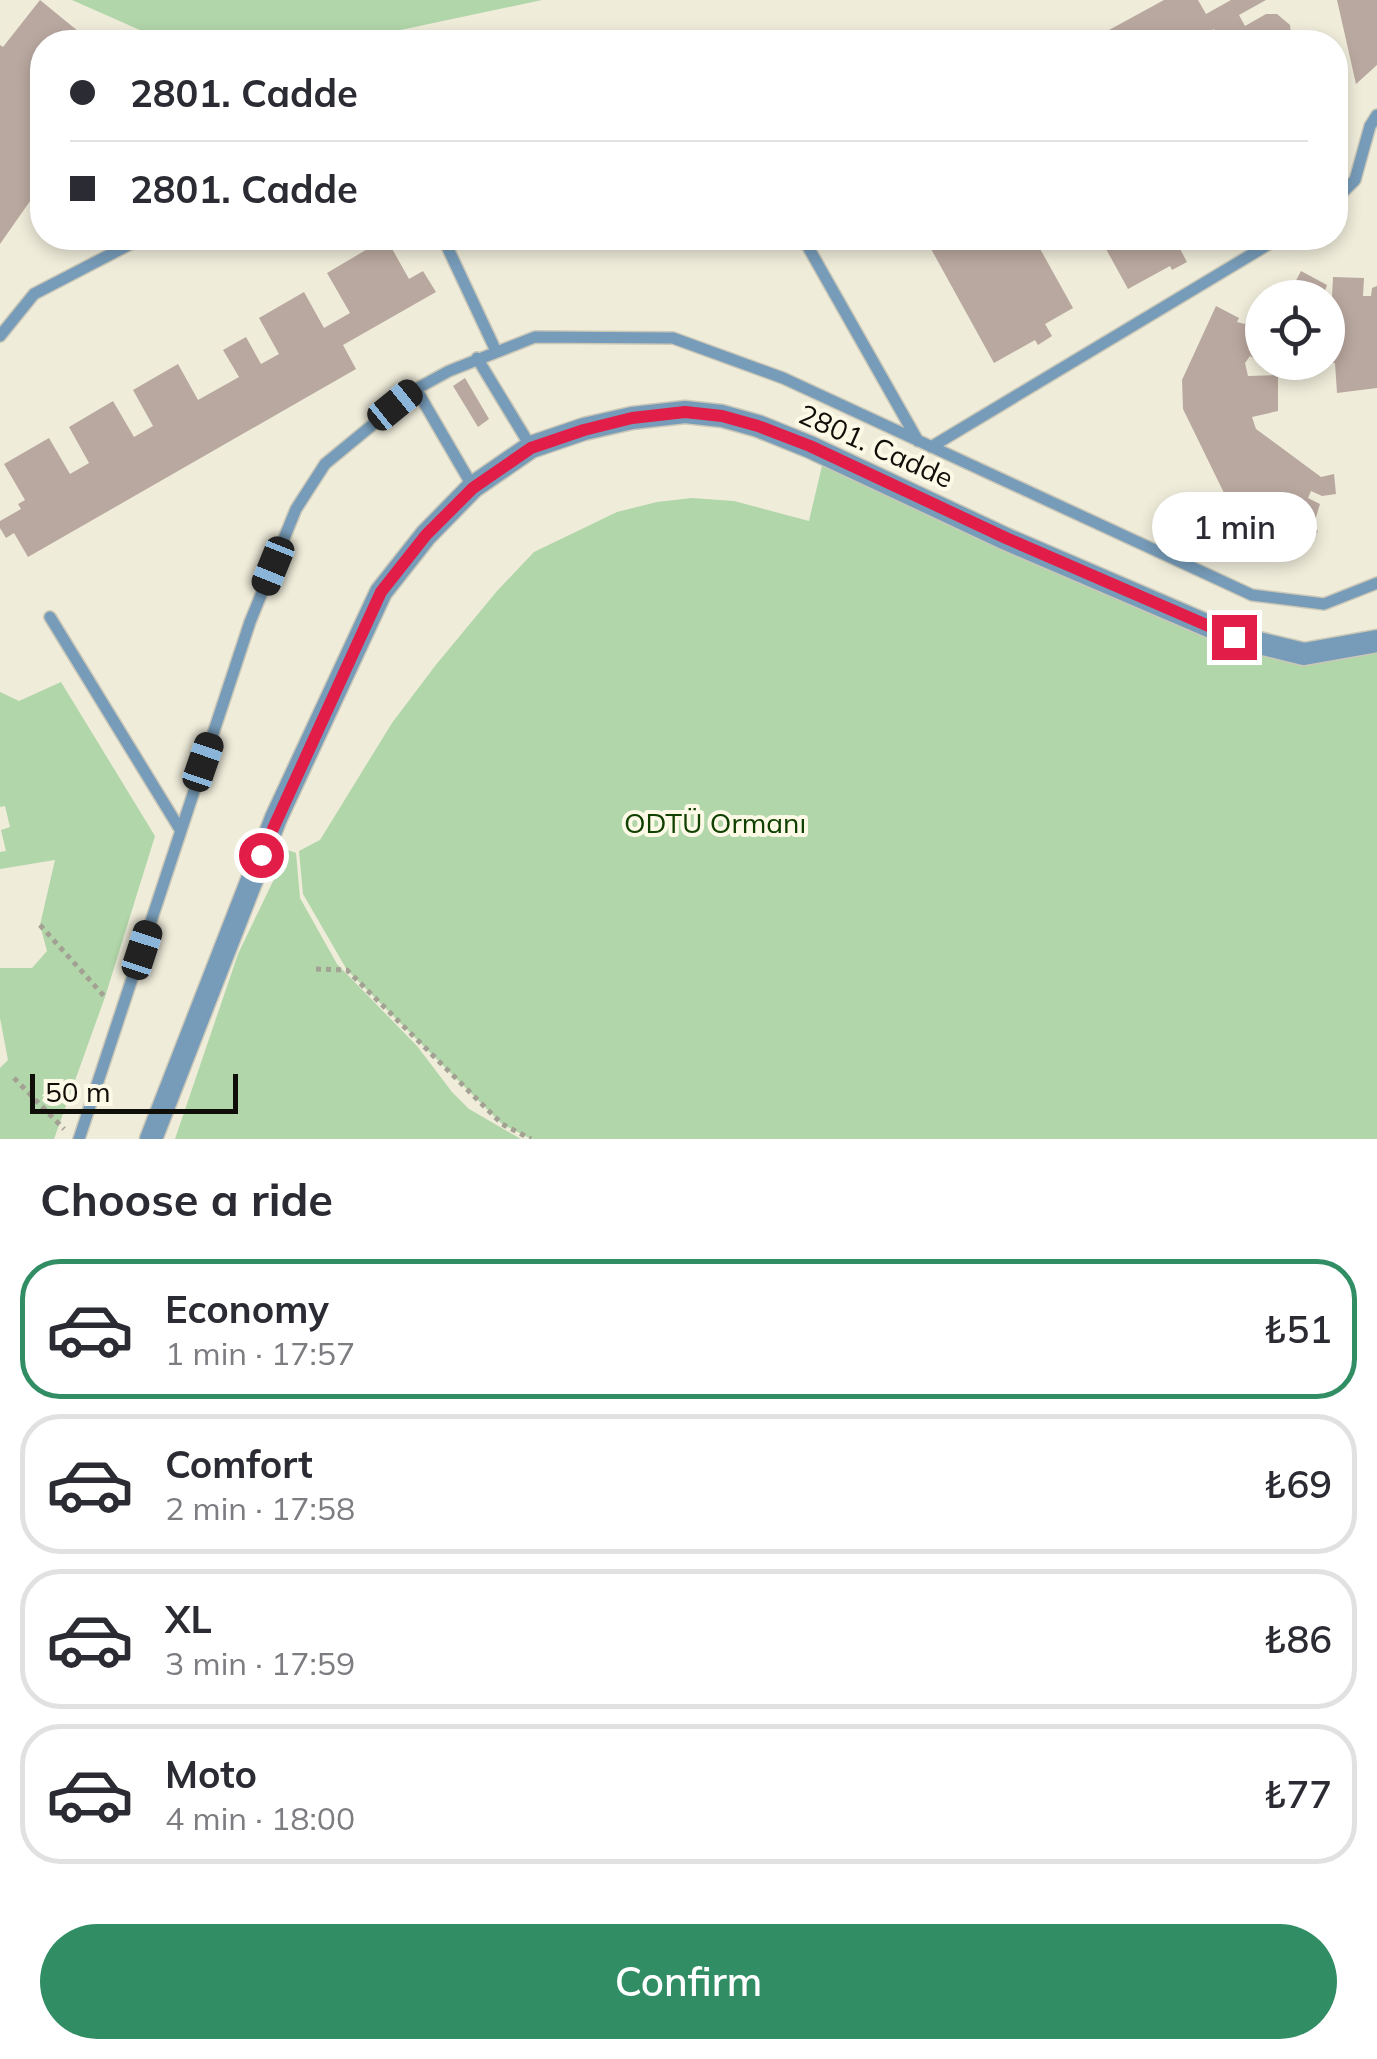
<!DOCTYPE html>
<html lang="en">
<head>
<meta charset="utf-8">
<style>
	body { margin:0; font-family:Mulish,sans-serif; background:#f7f7f7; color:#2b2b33; height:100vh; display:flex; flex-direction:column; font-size:38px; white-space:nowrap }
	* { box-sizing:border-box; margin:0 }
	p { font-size:32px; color:#7c7c81 }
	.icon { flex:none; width:55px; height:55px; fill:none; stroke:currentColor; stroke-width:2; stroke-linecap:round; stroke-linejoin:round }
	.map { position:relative; height:1139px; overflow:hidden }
	.side { display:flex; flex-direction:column; background:#fff; flex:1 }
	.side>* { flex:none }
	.guide { position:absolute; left:30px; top:30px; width:1318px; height:220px; border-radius:40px; box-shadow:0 5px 15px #0003; display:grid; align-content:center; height:220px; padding:0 40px; background:#fff }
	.tools { position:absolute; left:1245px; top:280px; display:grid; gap:20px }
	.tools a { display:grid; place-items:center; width:100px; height:100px; border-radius:50%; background:#fff; box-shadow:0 5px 15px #0003; font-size:50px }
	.scale { position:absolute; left:30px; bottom:25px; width:208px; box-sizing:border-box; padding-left:10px; border:5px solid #0f0e08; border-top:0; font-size:28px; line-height:35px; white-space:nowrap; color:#0f0e08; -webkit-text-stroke:8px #fdf9e7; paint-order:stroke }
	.end { position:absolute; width:45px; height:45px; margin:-22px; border:12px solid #e11d48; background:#fff; box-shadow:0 0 0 5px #fff }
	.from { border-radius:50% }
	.bubble { position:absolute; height:70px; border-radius:35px; background:#fff; box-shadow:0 5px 15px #0003; font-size:32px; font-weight:600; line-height:70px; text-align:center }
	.car { position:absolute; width:30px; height:60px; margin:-30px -15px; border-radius:12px; box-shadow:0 0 8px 2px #0007; background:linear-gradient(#222 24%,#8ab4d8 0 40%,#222 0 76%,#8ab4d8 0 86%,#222 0) }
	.guide b { display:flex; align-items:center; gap:35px; height:95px; font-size:38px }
	.guide b+b { border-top:2px solid #e1e1e2 }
	.guide i { width:25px; height:25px; background:#2b2b33 }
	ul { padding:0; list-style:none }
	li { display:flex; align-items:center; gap:30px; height:140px; margin:0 20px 15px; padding:0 20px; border:5px solid #e1e1e2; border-radius:40px }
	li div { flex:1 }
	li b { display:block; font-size:38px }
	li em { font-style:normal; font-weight:600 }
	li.on { border-color:#318d64 }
	li>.icon { width:90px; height:90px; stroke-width:1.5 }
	h2 { padding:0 40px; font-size:45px; line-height:120px }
	.primary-button { display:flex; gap:20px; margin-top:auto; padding:20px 40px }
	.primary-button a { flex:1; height:115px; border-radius:60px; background:#318d64; color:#fff; font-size:40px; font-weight:600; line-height:115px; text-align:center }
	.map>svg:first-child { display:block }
</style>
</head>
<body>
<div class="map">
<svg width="1377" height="1139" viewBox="0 0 1377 1139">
	<rect width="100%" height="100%" fill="#efecda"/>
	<path fill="#b1d6a9" d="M72 0H542L344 42H167Z
		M825 453 1267 646 1377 641V1139H531L502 1124 347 970 303 894 299 851 320 840 392 723 435 666 497 591 534 552 617 512 657 502 692 498 734 501 809 521Z
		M61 682 155 836 105 997 54 1139H0V1068L8 1060 0 1018V968H32L47 951 40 925 55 860 0 869V852L6 851 1 830 10 827 5 806 0 807V692L19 701Z
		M288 850 296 853 300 898 337 964 417 1046 452 1092 469 1109 521 1139H175L238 954Z"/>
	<path fill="#b9a89f" d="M40 0 84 36 79 42H42V184L0 244V45L3 47Z
		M1164 0H1198L1206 14 1231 0H1266L1239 15 1245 26 1266 14H1277L1290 25 1292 42H1222L1214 29 1190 42H1087Z
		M1337 0H1377V65L1356 84Z
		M386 238 409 279 423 271 436 292 343 345 356 369 28 557 14 533 6 538 0 528V521L21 509 18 504 25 500 4 464 49 438 70 474 89 463 69 427 113 401 134 437 153 426 133 390 178 364 198 400 239 377 223 350 246 337 261 364 279 354 259 318 304 292 324 328 350 313 327 273Z
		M925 238H1034L1073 308 1045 324 1052 336 1038 345 1035 340 994 363Z
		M1100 238H1201L1180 249 1187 262 1172 270 1170 266 1128 289Z
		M1301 271 1327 285 1324 293 1332 298 1333 277 1364 278 1363 296H1371L1372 288 1377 286V388L1337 393 1335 363H1328V298H1281L1280 291 1289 294Z
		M1259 297 1262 301V363L1250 356 1245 363 1248 376 1278 375V411L1252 417 1256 429 1321 477 1334 474 1336 494 1322 496 1311 491 1308 498 1320 504 1313 527 1318 531 1313 541 1220 505 1225 495 1183 409 1182 380 1216 306 1239 318 1237 322 1245 324Z
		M465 378 489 419 478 427 453 386Z"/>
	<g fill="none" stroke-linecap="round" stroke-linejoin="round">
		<g stroke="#cbc8b8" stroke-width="14">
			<path id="service" d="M1335 200 1355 180 1370 126 1377 115
				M443 238 496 351
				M803 238 918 441
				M0 336 34 294 142 238
				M477 358 531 447
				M416 389 473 487
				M931 447 1279 238
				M50 617 181 831
				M79 1139 250 622 296 509 325 464 416 389 449 371 535 337 673 338 783 378 1252 595 1324 604 1377 583"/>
		</g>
		<g stroke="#cbc8b8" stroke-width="25">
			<path id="minor" d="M151 1139 276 818 381 592 426 535 473 487 531 447 584 429 632 418 685 412 722 416 758 426 810 447 1006 539 1234 637 1304 654 1377 641"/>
		</g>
		<path stroke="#a3a193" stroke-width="5" stroke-dasharray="5 5" stroke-linecap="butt" d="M40 925 105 997
			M316 969 347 970 502 1124 531 1139
			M14 1078 64 1129"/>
		<use href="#service" stroke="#779cb9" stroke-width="11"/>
		<use href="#minor" stroke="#779cb9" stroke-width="22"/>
	</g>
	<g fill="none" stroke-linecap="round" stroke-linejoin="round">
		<path stroke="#e11d48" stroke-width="12" d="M261 855 381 592 426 535 473 488 531 448 584 430 632 418 685 412 722 416 758 426 810 446 1006 538 1234 637"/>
	</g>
	<g text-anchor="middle" stroke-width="8" stroke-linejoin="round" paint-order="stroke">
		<g font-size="28" fill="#0f0e08" stroke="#fdf9e7">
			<text transform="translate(876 446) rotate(24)" y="10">2801. Cadde</text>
		</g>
		<g font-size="28" fill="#104101" stroke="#fdf9e7">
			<text x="715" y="833">ODTÜ Ormanı</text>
		</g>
	</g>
</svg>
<div class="tools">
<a><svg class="icon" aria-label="locate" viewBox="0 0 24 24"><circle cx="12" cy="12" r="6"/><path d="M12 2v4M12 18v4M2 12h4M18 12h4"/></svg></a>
</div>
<div class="scale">50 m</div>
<i class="end from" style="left:261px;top:855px"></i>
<i class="end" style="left:1234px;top:637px"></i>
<div class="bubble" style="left:1152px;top:492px;width:165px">1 min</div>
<i class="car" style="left:395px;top:405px;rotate:51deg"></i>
<i class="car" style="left:273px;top:566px;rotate:202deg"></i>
<i class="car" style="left:203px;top:762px;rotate:19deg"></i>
<i class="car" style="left:142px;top:950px;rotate:18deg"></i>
<div class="guide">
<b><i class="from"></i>2801. Cadde</b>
<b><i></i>2801. Cadde</b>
</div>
</div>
<section class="side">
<h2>Choose a ride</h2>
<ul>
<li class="on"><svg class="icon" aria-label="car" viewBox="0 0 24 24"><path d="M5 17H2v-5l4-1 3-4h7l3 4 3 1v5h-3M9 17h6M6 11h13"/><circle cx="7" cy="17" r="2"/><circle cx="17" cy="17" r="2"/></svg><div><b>Economy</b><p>1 min · 17:57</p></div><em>₺51</em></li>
<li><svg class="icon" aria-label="car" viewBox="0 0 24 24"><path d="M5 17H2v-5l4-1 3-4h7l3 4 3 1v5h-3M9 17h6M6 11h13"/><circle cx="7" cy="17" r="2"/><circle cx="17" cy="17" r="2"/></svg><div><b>Comfort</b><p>2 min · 17:58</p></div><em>₺69</em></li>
<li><svg class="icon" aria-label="car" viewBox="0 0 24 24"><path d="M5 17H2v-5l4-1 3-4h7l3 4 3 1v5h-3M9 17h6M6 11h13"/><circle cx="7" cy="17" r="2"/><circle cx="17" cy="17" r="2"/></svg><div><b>XL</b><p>3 min · 17:59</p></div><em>₺86</em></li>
<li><svg class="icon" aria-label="car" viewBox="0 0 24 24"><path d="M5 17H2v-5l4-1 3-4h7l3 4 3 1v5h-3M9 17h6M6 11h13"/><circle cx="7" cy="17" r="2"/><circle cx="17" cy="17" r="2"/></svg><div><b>Moto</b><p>4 min · 18:00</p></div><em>₺77</em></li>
</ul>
<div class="primary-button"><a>Confirm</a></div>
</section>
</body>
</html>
